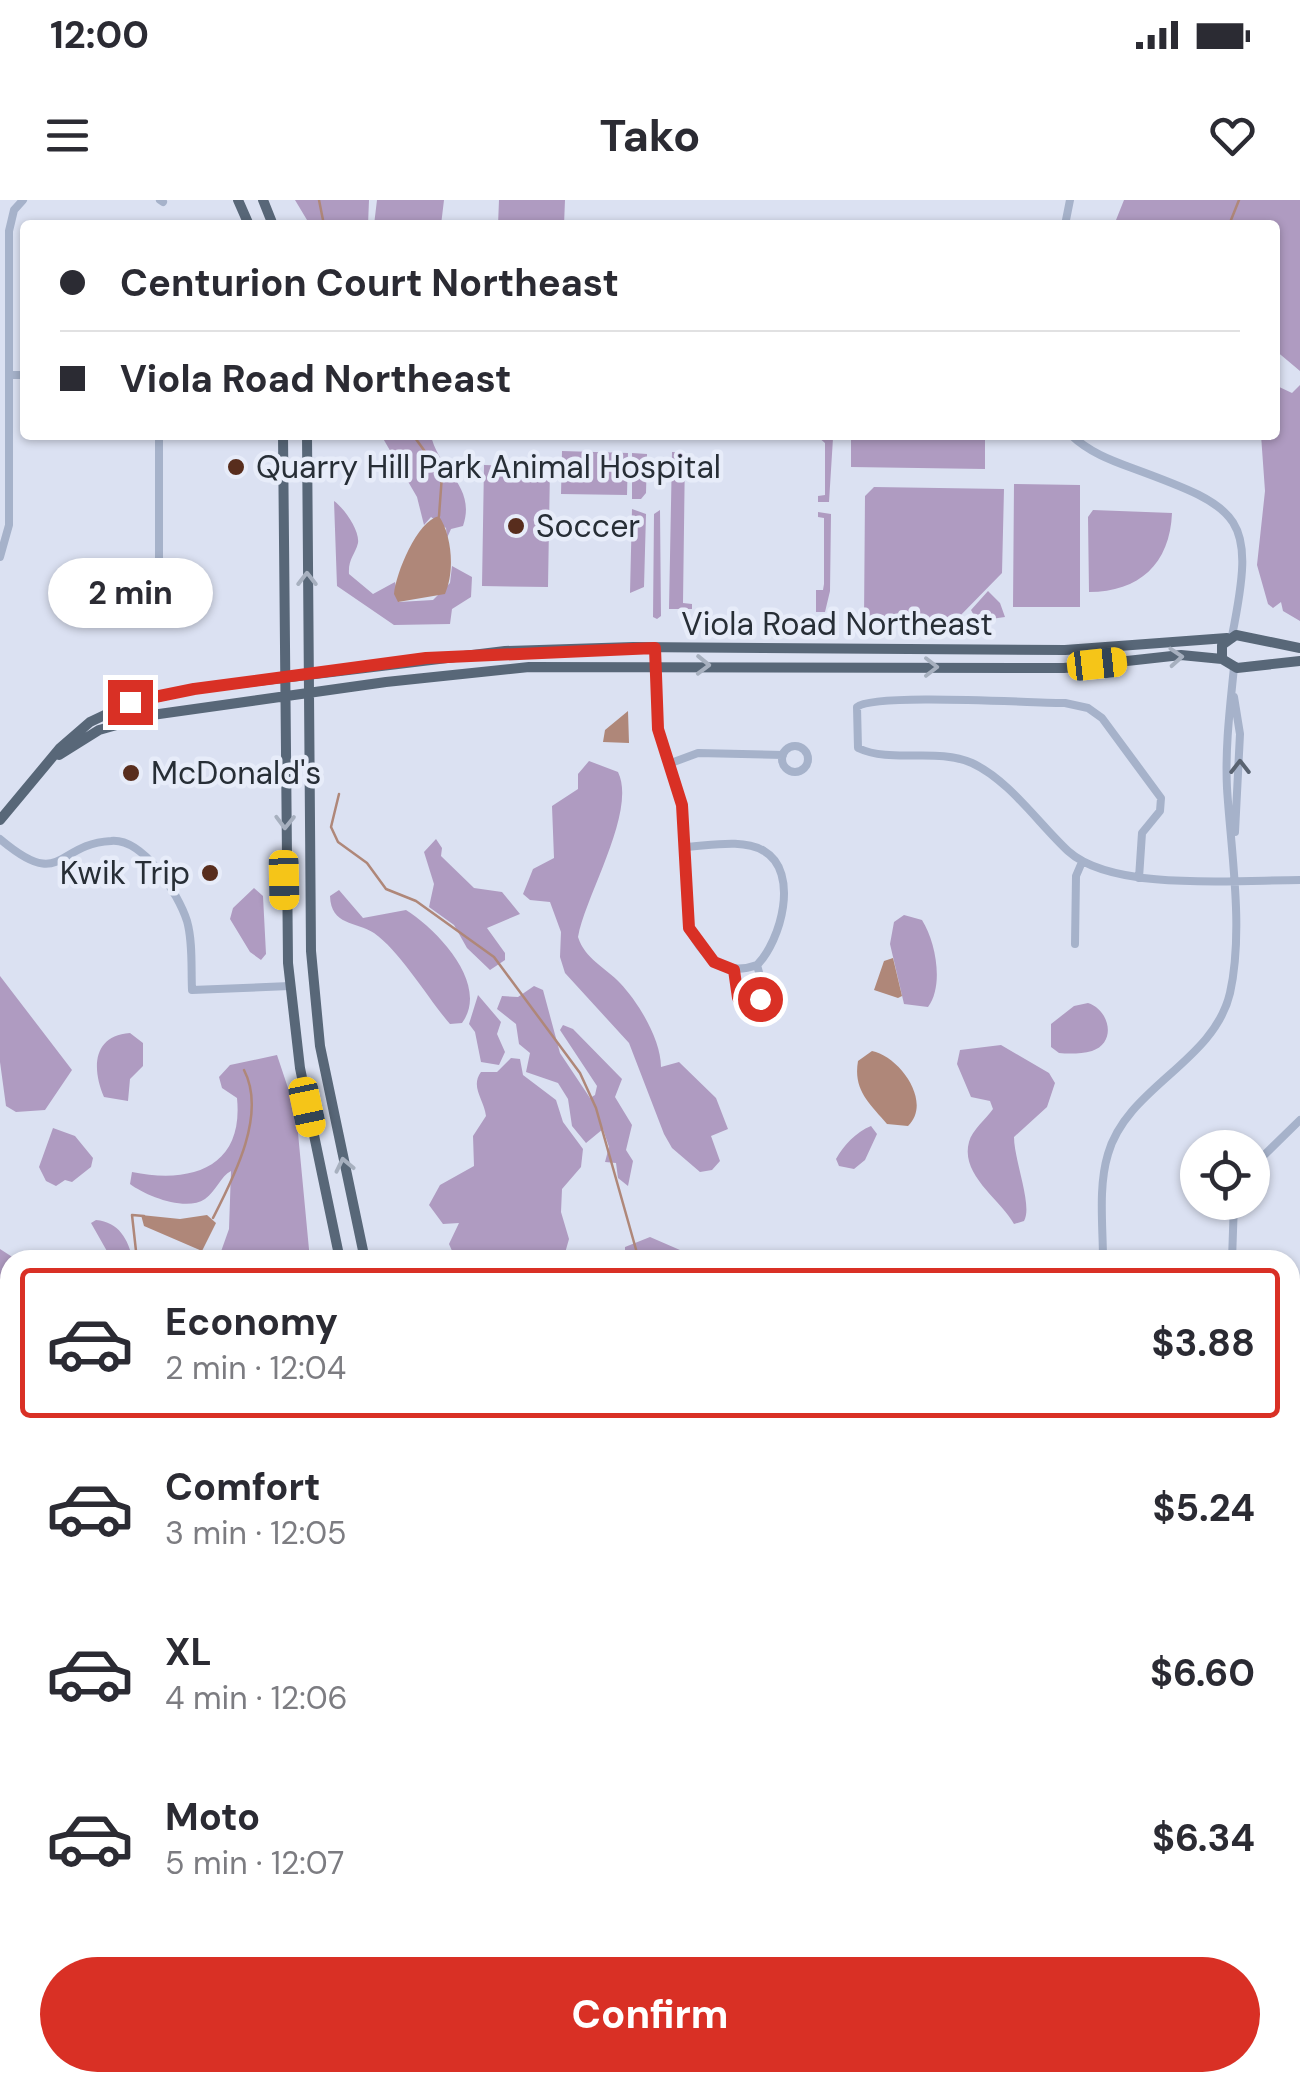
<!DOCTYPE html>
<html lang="en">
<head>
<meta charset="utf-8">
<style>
	body { margin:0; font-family:"DM Sans",sans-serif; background:#f7f7f7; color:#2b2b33; height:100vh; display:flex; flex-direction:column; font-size:38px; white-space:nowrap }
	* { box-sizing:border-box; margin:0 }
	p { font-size:32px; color:#7c7c81 }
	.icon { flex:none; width:55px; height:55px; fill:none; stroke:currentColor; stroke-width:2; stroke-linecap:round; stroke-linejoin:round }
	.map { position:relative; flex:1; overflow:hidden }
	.details { position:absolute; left:0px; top:1050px; width:1300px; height:842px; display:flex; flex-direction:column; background:#fff; border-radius:30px 30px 0 0; box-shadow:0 2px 8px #0004 }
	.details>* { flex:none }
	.top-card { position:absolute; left:20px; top:20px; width:1260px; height:220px; border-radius:10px; box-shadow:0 2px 8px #0004; display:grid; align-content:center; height:220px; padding:0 40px; background:#fff }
	.tools { position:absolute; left:1180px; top:930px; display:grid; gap:20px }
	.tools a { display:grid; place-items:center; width:90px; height:90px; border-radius:50%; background:#fff; box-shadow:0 2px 8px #0004; font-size:50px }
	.end { position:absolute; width:45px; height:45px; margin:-22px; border:12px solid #d93025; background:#fff; box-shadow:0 0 0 5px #fff }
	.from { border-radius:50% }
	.bubble { position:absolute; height:70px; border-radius:35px; background:#fff; box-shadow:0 2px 8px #0004; font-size:32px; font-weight:700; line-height:70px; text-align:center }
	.car { position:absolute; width:30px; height:60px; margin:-30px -15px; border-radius:12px; box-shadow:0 0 8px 2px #0007; background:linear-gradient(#f5c518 24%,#345 0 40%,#f5c518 0 76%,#345 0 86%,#f5c518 0) }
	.top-card b { display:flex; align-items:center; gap:35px; height:95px; font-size:38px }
	.top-card b+b { border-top:2px solid #e1e1e2 }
	.top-card i { width:25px; height:25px; background:#2b2b33 }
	ul { padding:18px 0 0; list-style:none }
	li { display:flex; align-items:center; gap:30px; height:150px; margin:0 20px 15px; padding:0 20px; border:5px solid transparent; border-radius:10px }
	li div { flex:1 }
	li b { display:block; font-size:38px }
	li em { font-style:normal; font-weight:700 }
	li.active { border-color:#d93025 }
	li>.icon { width:90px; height:90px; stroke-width:1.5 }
	.cta { display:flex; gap:20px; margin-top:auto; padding:20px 40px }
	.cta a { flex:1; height:115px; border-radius:60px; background:#d93025; color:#fff; font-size:40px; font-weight:700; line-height:115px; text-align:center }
	.status { display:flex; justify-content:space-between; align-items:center; height:70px; padding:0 50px; background:#fff; direction:ltr }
	.status svg { height:28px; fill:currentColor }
	header { display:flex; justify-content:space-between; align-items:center; height:130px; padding:0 40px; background:#fff; font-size:45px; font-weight:700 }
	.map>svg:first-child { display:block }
</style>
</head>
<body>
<div class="status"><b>12:00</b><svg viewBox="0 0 49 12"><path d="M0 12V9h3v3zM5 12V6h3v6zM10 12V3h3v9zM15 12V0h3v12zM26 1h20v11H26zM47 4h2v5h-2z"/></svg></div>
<header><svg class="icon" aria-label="menu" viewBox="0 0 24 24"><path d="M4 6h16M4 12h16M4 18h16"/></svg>Tako<svg class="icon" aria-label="heart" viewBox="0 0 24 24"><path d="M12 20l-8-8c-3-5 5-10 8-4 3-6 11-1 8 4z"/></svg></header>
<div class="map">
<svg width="1300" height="1891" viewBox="0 0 1300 1891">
	<rect width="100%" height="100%" fill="#dbe1f2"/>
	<path fill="#af9bc1" d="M295 0H369L368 25H310Z
		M377 0H444L441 25H374Z
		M499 0H565L564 25H498Z
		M1124 0H1300V171L1275 150V25H1114Z
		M1275 185 1292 193 1300 185V421L1283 411 1281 402 1273 408 1268 404 1257 365 1265 291 1261 235H1275Z
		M381 235H431C437 269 477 285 463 326L451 329 447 338 446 328 431 317 424 325 417 297Z
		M851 235H985V269L851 267Z
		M818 237 833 238 829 302H818V296L825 295V243Z
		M562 251 628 253 627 295 561 294Z
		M672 252H685L683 403 692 404V409H669Z
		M632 253 647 254 646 293 641 299H632Z
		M484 265 550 267 548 387 482 386Z
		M1014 284 1080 285V407H1013Z
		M874 287 1004 289 1002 373 955 421 864 420 865 296Z
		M334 301C343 307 360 330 358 343 355 355 348 359 349 374L373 394 395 382 399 402 433 400 450 383 452 366 472 377 471 397 452 409 450 424 394 425 337 386Z
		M632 309 646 314 644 387 630 393Z
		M660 310 661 416 657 419 653 417 654 314Z
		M1093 310 1172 313C1170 364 1139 392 1089 392L1088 317Z
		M818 312 831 314 830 391 825 412H816V390H823L824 384V318L818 317Z
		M988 391 1000 403 1005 417 977 421 971 410Z
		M589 561 618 572C637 611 586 694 578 737 585 759 605 767 620 783 639 803 661 840 661 867L679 862 716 898 728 929 711 936 720 961 712 970 700 972 672 948 664 934 629 843 565 773 560 757 561 732 550 702 530 700 523 694 533 669 554 658 552 606 578 589V574Z
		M436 639 442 648 441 656 474 688 502 692 520 714 487 728 505 753V760L490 770 467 748 454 725 429 707 434 684 424 652Z
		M254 688 263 696 266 754 261 760 250 752 230 719 233 708Z
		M339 690 363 718 406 710C438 730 490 785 462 823L450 824C429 800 400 751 374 733 356 721 331 726 330 696Z
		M904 715 922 720C936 742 944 786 928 807L904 804 890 744 894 722Z
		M0 776 72 870 45 910 16 912 6 906 0 862Z
		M534 786 543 790 560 853 590 898 595 895 597 886 560 830 563 825 573 829 622 879 615 897 632 925 626 950 633 961 628 986 618 978 616 963 605 962 609 947 603 929 586 943 572 926 568 899 558 883 526 872 530 853 519 844 516 824 497 809 502 796 518 797Z
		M478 795 501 822 497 834 505 852 499 865 481 862 475 832 469 824Z
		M1088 803C1110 810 1117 843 1092 851 1081 854 1069 854 1059 853L1051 847V824L1074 806Z
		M130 833 143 843V866L130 879 128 901 104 897C92 869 92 836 130 833Z
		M1001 845 1049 873 1055 883 1047 907 1014 937C1014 960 1033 1006 1024 1021L1014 1024C1000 999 960 975 969 942 972 930 986 919 993 909L990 901 971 897 957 864 960 850Z
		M277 855 296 912 310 1060H218L229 1029 231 971C221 976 216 991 205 999 186 1012 146 996 130 984L132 972C191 984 244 968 237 898L222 888 219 877 230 865Z
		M511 858 520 859 523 875 556 900 563 922 583 949 581 967 562 989 561 1012 569 1039 563 1060H456L449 1044 459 1023 443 1024 429 1005 440 985 474 966 473 936 486 916C484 899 470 887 481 872H497Z
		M871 926 877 934 865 960 854 969 839 966 836 959C844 945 856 932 871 926Z
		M53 928 75 936 93 958 91 967 72 982 65 980 56 986 46 981 39 967Z
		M96 1020C119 1022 128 1039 133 1060H112L91 1023Z
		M650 1037 703 1060H625V1047Z
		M0 1049 17 1060H10V1105L0 1102Z
		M0 1115 10 1116V1264L0 1259Z
		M10 1684V1882H504L506 1891H0V1686Z
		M865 1883H926V1888L864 1891Z"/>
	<path fill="#af8779" d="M439 316C452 336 455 371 445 394L398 402 394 394C396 373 417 321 439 316Z
		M628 511 629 543 603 542 605 530Z
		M893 758 902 796 898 798 874 790 884 761Z
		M872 851C899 856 933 902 908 926L887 924C869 903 853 890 858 861Z
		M141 1015 180 1019 207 1015 216 1023 202 1051 144 1026Z"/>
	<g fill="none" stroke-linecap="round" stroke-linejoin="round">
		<path stroke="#af8779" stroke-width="2.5" d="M319 0 324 25
			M1229 25 1239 0
			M413 235 442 275 439 316
			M339 594 331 627 338 642 367 663 386 689 416 701 494 757 580 873 596 908 639 1060
			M213 1018C234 977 267 914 244 870
			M137 1060 132 1015 144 1016
			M0 1197 10 1203
			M132 1891 143 1882
			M853 1891 855 1882"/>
		<path stroke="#a6b2ca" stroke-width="8" d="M160 0 163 2
			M1065 25 1070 0
			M10 175H25
			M1071 235C1089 252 1110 260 1132 268 1244 309 1256 316 1232 436
			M0 357 9 325V31L14 10 23 0
			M159 390V235
			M655 448 658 529 683 605 689 729C703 757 724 777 757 765 781 741 800 672 764 651 743 638 708 646 685 647
			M1234 497 1240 534 1235 632
			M782 559a13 13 0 1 1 26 0a13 13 0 1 1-26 0Z
			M671 563 698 553 783 555
			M0 639C63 692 55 644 111 641 143 638 178 693 187 721 193 742 191 768 192 790L290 786
			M1139 678 1142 633 1160 611 1161 598 1102 518 1088 508 1065 503C1032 503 874 493 857 507L858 548C892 564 936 547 972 563 1009 580 1038 623 1068 651 1113 692 1239 680 1300 680
			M1075 744 1076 676 1082 662
			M734 770 738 798 752 804 764 791 757 765
			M1252 967 1300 920
			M1103 1060C1103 1026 1098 987 1108 954 1127 887 1214 862 1230 793 1244 730 1231 652 1227 588 1225 547 1230 508 1234 467
			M1232 1060 1234 1002
			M1290 1101 1300 1102
			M0 1341 10 1345
			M0 1471 10 1472
			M1290 1535H1300
			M0 1625 10 1628
			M1290 1777 1300 1772
			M731 1882V1891
			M561 1891 596 1882
			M969 1891V1882
			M1223 1891 1225 1882"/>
		<path stroke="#586778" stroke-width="10" d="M238 0 249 25
			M263 0 273 25
			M283 235 288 763 300 868 340 1060
			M307 235 311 751 320 846 365 1060
			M1222 459V445L1236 435 1300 448
			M59 555 99 530 152 515 386 482 529 467 1064 468 1181 455 1222 459 1237 468 1300 461
			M0 620 60 548 90 522 130 503 193 489 505 451 633 447 1065 450 1227 438
			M525 1882 527 1891
			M549 1882 551 1891"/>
	</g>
	<defs><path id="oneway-chevron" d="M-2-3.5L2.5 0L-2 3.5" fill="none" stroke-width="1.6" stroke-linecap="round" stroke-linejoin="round" transform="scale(2.5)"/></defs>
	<g stroke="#a7b0bf">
		<use href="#oneway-chevron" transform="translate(307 379) rotate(-90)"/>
		<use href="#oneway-chevron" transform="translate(1176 457) rotate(-4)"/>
		<use href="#oneway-chevron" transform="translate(703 465) rotate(1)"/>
		<use href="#oneway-chevron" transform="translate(931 467)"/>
		<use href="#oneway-chevron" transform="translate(285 622) rotate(91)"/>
		<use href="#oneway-chevron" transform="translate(344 965) rotate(-102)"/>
	</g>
	<use stroke="#5a6371" href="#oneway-chevron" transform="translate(1240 567) rotate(-90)"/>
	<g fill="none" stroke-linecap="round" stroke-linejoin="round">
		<path stroke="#d93025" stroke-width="12" d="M130 502 194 489 426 458 655 448 658 529 682 605 689 728 714 762 734 770 738 798 752 804 760 799"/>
	</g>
	<g fill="#582d1d" stroke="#e7ecf9" stroke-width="4">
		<circle cx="236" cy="267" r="10"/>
		<circle cx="516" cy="326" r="10"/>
		<circle cx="131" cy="573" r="10"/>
		<circle cx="210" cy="673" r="10"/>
	</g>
	<g text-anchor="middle" stroke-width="9" stroke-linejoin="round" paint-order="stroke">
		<g font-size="32" fill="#272e36" stroke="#e7ecf9" text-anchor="start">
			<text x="256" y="278">Quarry Hill Park Animal Hospital</text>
			<text x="536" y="337">Soccer</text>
			<text x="151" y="584">McDonald's</text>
			<text x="190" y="684" text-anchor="end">Kwik Trip</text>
		</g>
		<g font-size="32" fill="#272e36" stroke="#e7ecf9">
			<text x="837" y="435">Viola Road Northeast</text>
		</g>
	</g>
</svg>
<div class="tools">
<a><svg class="icon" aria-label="locate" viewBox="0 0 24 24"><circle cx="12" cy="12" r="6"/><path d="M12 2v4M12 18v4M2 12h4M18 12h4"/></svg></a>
</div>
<i class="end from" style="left:760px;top:799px"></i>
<i class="end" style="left:130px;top:502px"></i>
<div class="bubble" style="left:48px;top:358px;width:165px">2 min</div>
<i class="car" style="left:1097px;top:464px;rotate:84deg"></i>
<i class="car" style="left:284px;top:680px;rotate:179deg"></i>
<i class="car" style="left:307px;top:907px;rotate:168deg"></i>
<div class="top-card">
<b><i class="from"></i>Centurion Court Northeast</b>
<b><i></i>Viola Road Northeast</b>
</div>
<section class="details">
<ul>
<li class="active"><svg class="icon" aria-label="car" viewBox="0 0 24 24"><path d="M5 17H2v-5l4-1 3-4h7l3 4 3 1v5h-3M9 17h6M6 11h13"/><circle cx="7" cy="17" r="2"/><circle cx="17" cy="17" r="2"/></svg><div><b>Economy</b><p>2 min · 12:04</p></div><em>$3.88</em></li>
<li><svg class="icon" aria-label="car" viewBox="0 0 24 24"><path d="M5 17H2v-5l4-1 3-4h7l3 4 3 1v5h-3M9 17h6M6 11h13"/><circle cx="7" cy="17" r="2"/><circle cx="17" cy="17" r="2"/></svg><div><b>Comfort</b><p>3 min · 12:05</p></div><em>$5.24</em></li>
<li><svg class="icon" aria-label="car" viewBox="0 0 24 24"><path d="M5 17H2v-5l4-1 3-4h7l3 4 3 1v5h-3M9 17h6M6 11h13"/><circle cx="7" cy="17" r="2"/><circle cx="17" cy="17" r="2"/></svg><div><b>XL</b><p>4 min · 12:06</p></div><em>$6.60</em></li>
<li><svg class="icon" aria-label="car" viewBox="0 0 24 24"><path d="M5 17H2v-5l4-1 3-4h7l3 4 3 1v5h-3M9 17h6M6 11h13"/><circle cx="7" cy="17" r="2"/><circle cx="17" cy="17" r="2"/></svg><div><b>Moto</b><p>5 min · 12:07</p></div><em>$6.34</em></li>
</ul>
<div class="cta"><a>Confirm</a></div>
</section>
</div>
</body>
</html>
